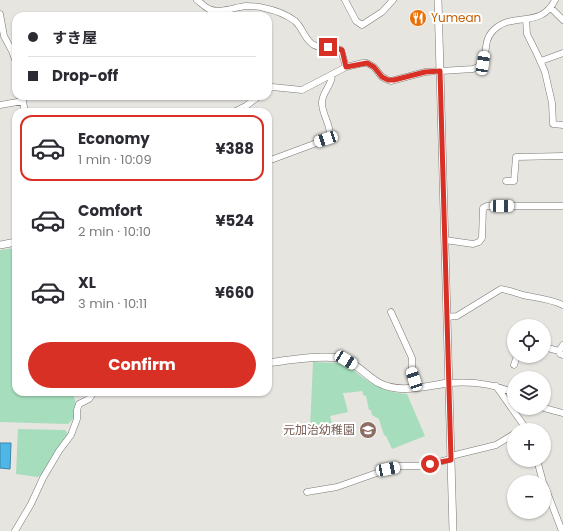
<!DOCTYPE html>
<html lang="en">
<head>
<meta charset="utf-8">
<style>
	body { margin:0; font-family:Poppins,"Noto Sans JP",sans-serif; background:#f7f7f7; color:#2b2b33; height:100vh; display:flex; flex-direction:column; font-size:15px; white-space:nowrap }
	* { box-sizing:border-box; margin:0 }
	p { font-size:13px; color:#7c7c81 }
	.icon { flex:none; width:22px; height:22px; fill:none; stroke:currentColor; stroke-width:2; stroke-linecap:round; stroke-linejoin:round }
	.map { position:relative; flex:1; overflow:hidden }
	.details { position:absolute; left:12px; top:108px; width:260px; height:288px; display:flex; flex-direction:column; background:#fff; border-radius:12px; box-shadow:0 1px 3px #0004 }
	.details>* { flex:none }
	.banner { position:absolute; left:12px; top:12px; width:260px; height:88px; border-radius:12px; box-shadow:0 1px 3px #0004; display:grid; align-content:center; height:88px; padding:0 16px; background:#fff }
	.buttons { position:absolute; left:507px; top:319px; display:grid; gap:8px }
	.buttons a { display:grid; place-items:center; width:44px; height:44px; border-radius:50%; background:#fff; box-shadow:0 1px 3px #0004; font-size:20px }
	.end { position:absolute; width:18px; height:18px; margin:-9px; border:5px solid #d93025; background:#fff; box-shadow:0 0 0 2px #fff }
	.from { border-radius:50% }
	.car { position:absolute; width:12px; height:24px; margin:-12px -6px; border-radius:5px; box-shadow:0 0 3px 1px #0007; background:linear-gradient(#fff 24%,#345 0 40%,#fff 0 76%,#345 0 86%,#fff 0) }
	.banner b { display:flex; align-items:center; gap:14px; height:38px; font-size:15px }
	.banner b+b { border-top:1px solid #e1e1e2 }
	.banner i { width:10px; height:10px; background:#2b2b33 }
	ul { padding:7px 0 0; list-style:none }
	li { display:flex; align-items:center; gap:12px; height:66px; margin:0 8px 6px; padding:0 8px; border:2px solid transparent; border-radius:12px }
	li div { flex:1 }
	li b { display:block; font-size:15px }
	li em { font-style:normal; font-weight:700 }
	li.on { border-color:#d93025 }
	li>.icon { width:36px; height:36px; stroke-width:1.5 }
	.button { display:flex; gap:8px; margin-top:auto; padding:8px 16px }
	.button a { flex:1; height:46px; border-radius:24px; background:#d93025; color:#fff; font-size:16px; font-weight:700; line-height:46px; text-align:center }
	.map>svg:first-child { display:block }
</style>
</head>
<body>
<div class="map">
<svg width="563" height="531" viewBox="0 0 563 531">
	<rect width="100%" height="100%" fill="#e7e5e0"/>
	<path fill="#a6ddbd" d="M16 248V392H73L76 405 74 410V418L68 424 0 422V250Z
		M313 362 339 363 345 364C367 380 378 392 407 394L425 436 392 449 386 436 384 435 379 419 372 415 371 410H369L366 396 363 395 362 389V391C349 393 337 393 324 394L343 393 348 412 330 416 333 427 310 429Z
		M18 429 65 430 68 434 42 475 38 477 16 474Z"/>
	<path fill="#4eb7e7" stroke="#3b84a5" d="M0 443H11L10 469 0 468Z"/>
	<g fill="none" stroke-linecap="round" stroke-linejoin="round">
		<g stroke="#7a7874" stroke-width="7">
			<path id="minor" d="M197 0C201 3 205 7 209 9 220 14 235 7 246 6 252 6 258 6 264 8 274 10 287 15 295 21 303 28 305 41 314 45 322 49 333 47 341 50L346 67
				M345 0 356 21 362 25 382 12 393 0
				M551 8 563 20
				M0 14 4 36 12 51 16 62
				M526 19 527 34 537 54 545 72 552 103 553 124 563 125
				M541 61 563 53
				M268 90 272 87 302 90 346 67 363 63H367L374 67 382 77 388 80 391 81 425 72 473 69C493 62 480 47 491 33 510 9 540 31 555 0
				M22 96 25 112
				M0 105 23 101
				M234 112 246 106 259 96
				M268 161 330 138C331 124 323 117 322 104 321 93 332 86 332 75
				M506 181H514L516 157 563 156
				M445 240 473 244 479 242 482 238 483 208 487 206H563
				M391 312 412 358V372L417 387
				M447 317 457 316 501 289C509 290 515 293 523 295 537 298 550 299 563 305
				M563 345 559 351 560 354 563 355
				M544 347 559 351
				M514 365 517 356
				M448 383C472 381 493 383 514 393
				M496 386 527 430
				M544 408 563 413
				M451 456 496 445 514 434
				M537 460 543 482
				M544 484 562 531
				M307 492 337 487 388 469 400 466H422L451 459
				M15 531 31 504 43 478 59 451 71 435 77 419V410L79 404 89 399 94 392"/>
		</g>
		<g stroke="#7a7874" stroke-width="8">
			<path id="tertiary" d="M438 0 453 531
				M0 245 16 242
				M268 363C288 360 318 355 338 358 354 360 366 376 379 383 400 394 426 386 448 383"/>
		</g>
		<use href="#minor" stroke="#fff" stroke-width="6"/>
		<use href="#tertiary" stroke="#fff" stroke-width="7"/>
	</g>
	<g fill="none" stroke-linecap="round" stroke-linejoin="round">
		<path stroke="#d93025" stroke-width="5" d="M328 47 335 48 342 50 346 67 367 63 374 67 382 77 388 80H394L425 72 440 71 451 460 430 464"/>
	</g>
	<defs>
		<g id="restaurant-disc" transform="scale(0.9)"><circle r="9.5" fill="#e8710a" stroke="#fff"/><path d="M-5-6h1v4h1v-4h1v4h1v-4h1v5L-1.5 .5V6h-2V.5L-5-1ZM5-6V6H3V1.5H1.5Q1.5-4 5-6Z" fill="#fff"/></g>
		<g id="school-disc" transform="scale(0.9)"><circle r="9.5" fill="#8d6e63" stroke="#fff"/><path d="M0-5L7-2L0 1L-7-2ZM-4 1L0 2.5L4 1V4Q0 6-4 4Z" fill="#fff"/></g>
	</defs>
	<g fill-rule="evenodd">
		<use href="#restaurant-disc" x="418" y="18"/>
		<use href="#school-disc" x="368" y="430"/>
	</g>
	<g text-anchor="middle" stroke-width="4" stroke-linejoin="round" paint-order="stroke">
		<g font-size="12" fill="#c56008" stroke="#fff" text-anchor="start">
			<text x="431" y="22">Yumean</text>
		</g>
		<g font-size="12" fill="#785e54" stroke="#fff" text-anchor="end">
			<text x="355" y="434">元加治幼稚園</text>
		</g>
	</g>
</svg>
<div class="buttons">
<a><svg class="icon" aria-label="locate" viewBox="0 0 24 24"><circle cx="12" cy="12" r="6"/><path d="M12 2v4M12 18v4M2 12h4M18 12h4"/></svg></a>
<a><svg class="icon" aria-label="layers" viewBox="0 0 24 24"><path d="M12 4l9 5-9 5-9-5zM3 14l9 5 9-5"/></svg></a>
<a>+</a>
<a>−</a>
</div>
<i class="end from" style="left:430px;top:464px"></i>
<i class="end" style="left:328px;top:47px"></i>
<i class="car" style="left:483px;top:63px;rotate:9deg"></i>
<i class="car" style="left:326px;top:139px;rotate:252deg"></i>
<i class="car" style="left:502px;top:206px;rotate:90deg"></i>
<i class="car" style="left:346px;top:360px;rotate:121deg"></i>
<i class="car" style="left:414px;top:379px;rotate:342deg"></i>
<i class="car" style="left:388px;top:469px;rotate:79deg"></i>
<div class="banner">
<b><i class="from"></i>すき屋</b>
<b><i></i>Drop-off</b>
</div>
<section class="details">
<ul>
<li class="on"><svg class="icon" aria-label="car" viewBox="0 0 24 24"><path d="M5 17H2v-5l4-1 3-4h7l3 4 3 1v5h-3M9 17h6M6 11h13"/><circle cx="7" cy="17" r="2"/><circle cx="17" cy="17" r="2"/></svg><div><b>Economy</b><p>1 min · 10:09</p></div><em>¥388</em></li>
<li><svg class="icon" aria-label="car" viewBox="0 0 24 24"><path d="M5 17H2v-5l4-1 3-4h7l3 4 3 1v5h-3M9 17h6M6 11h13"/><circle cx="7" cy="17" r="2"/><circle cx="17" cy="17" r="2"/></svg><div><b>Comfort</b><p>2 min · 10:10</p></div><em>¥524</em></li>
<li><svg class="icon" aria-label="car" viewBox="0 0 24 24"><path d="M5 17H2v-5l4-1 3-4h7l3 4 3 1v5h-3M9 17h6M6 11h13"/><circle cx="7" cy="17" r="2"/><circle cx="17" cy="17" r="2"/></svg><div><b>XL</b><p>3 min · 10:11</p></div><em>¥660</em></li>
</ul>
<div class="button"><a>Confirm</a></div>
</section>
</div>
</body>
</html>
